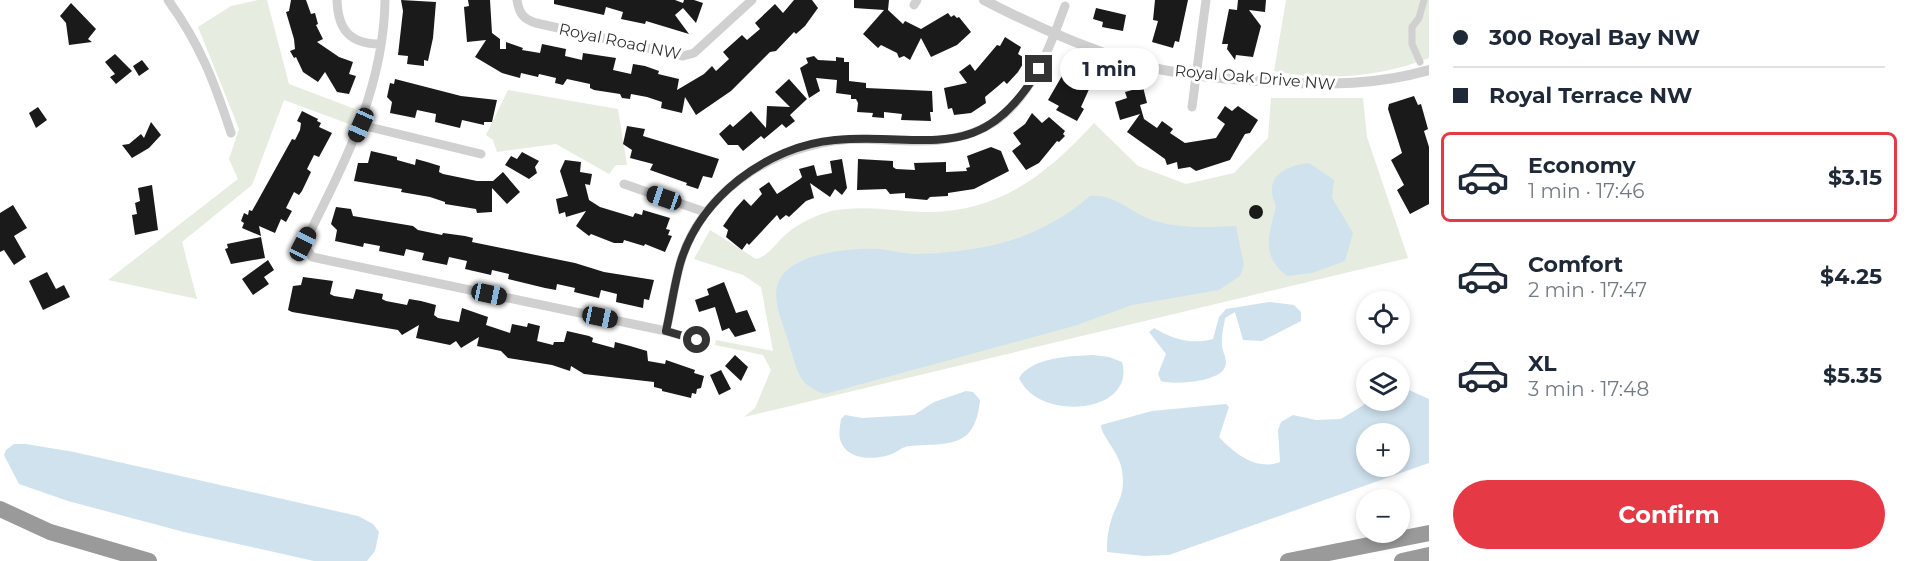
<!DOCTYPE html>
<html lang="en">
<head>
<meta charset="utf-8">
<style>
	body { margin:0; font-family:Montserrat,sans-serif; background:#f6f6f7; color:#1f2937; height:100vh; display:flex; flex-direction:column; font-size:22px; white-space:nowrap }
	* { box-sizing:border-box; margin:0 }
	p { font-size:20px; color:#747a83 }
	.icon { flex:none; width:33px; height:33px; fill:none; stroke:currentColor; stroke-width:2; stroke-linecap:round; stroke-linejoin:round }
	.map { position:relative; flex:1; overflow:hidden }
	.side { display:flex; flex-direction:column; background:#fff; width:480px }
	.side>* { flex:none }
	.guide { display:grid; align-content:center; height:132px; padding:0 24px; background:#fff }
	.tools { position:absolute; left:1356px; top:291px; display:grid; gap:12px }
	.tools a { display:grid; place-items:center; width:54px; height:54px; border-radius:50%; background:#fff; box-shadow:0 3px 9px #0003; font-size:30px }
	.end { position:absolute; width:27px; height:27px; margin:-14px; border:8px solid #333; background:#fff; box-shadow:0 0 0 3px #fff }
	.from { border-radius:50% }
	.bubble { position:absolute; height:42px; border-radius:21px; background:#fff; box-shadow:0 3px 9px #0003; font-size:20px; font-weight:700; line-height:42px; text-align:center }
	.car { position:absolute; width:18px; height:36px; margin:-18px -9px; border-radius:8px; box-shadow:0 0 4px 2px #0007; background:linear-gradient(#222 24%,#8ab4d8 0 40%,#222 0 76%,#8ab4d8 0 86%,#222 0) }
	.guide b { display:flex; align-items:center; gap:21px; height:57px; font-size:22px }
	.guide b+b { border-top:2px solid #e0e1e3 }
	.guide i { width:15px; height:15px; background:#1f2937 }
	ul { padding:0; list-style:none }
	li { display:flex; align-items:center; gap:18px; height:90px; margin:0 12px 9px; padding:0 12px; border:3px solid transparent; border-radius:9px }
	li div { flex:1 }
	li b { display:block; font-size:22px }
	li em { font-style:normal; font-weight:700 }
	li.active { border-color:#e63946 }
	li>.icon { width:54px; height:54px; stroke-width:1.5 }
	.action { display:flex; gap:12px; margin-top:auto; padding:12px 24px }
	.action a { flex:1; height:69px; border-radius:36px; background:#e63946; color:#fff; font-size:24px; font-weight:700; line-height:69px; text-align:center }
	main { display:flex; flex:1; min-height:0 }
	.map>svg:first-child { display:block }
</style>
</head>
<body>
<main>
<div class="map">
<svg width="1429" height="561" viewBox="0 0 1429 561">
	<rect width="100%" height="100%" fill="#fff"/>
	<path fill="#e6ecdf" d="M258 0H267L289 84 355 109 349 124 284 100 252 185 182 242 197 299 108 280 238 179 229 159 239 129 198 27 231 6Z
		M1286 0H1429V58C1380 77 1325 82 1274 71Z
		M508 90 618 109 627 165H616L609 174 556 144 497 152 493 140 486 135Z
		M1271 98H1363L1367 137 1408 258 744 417 755 408 771 370 763 355 715 345 716 340 773 351 761 287 743 275 694 259 710 230 756 259C771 255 777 240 790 231 801 222 817 215 831 211 864 204 898 212 931 212 1002 211 1049 172 1094 123L1138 166 1186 184 1234 173 1268 138Z"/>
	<path fill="#cfe2ee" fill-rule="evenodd" d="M1309 163 1334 180 1332 198 1353 233 1345 261 1312 273 1287 276C1260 255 1269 235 1276 206 1263 178 1283 166 1309 163Z
		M1090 196C1117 194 1131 214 1155 221 1181 229 1209 227 1236 226L1244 265 1240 276 1219 290 1132 305 1074 326 825 394C798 385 798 372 790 347 785 327 770 300 779 281 791 253 852 247 879 249 891 250 903 254 915 254 938 254 962 251 984 247 1021 241 1062 221 1090 196Z
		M1269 302 1294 305 1301 312V321L1262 341 1243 340 1235 312 1225 318C1224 326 1221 337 1222 346 1223 354 1229 361 1224 369 1216 382 1174 385 1161 381L1158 374 1166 354 1149 332 1154 328C1172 339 1192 345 1213 339L1219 317 1226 309Z
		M1093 355 1109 357 1122 362C1137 413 1039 423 1019 378 1032 357 1071 356 1093 355Z
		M1400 386 1429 399V463L1169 555 1144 556 1107 552C1107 545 1107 536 1109 529 1114 502 1128 499 1121 466 1117 450 1101 435 1101 425L1152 411 1226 404 1229 407 1219 437C1235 454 1257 471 1280 462L1278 430 1281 422 1293 415 1316 420 1341 419 1370 401 1400 400ZM1366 434H1400V466H1366Z
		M966 391 973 392 980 400C975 449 950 443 910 446 902 446 897 453 889 455 873 460 848 460 841 442 838 436 840 426 841 419L845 415 862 418 914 415 934 402Z
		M14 444H26L74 452 358 516 373 524 379 532 375 551 367 561H314L184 532 68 501 19 484 4 455 6 450Z"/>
	<path fill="#1a1a1a" d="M291 0H306L311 14 315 13 318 24 316 25 323 39 317 42 339 57 353 62 349 74 356 76 349 94 337 92 325 72 318 82 303 72 296 57 294 58 290 51 295 49 294 39 286 12 289 11Z
		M401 0 436 2 433 38 428 61 424 60V66L407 64 408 56 398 55 403 11Z
		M468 0H490L492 33 500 39V49H506V42L523 48 522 50 540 53 542 44 566 49 565 56 582 60 583 53 616 58 613 70 631 74 633 64 645 66 659 71 658 74 679 79 677 90 704 74 712 66 716 71 729 59 723 52 742 35 747 40 760 29 755 23 775 4 783 13 794 0H812L818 8 805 26 796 34 794 32 776 51 770 52 731 91 696 115 685 97 682 113 661 108 662 102 647 97 631 94 630 99 622 98 620 94 594 90 590 88V84L567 79 563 85 555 83 556 78 539 74 538 77 521 73 520 78 502 73 475 57 486 40 467 42 464 7 469 6Z
		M554 0H675L683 3 684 0H694L703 3 696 23 683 8 675 15 689 34 646 21 645 24 621 19 623 12 606 7 604 15 554 4Z
		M854 0H889L888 10 903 24 905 21 921 29 948 13 951 17 954 15 957 18 959 17 971 32 957 45 931 57 921 38 910 60 904 56 899 58 897 53 881 45 878 48 863 34 884 10 854 8Z
		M1155 0H1188L1179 42 1175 41 1173 48 1152 42 1158 21 1153 20Z
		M1238 0H1266L1265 12 1249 10 1261 26 1253 57 1236 55 1235 60 1227 49 1228 44H1222L1229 9 1237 10Z
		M71 3 96 29 88 39 92 42 69 45 66 23 60 16Z
		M1096 8 1126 15 1123 31 1102 27 1103 22 1093 19Z
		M1005 37 1021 47 1018 54 1026 59 1018 72 1007 84 1004 81 997 87 985 97 986 103 971 113 954 115 952 108 948 109 944 88 967 83 959 72 970 64 975 71 997 45 1000 46Z
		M115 54 132 71 116 84 110 77 115 74 105 62Z
		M814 56 818 60 836 61V57L844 58V62H849V81L866 83V88L932 91 933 112H930L931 121 901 120 902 114 884 112V118L872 117 873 113 857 112 858 103 856 99H851V95L836 93 837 80 816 78 820 91 809 98 800 68 808 63 806 58Z
		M142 60 149 69 139 76 133 66Z
		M1078 67 1095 76 1081 107 1084 109 1077 121 1056 110 1059 106 1048 100 1066 69 1071 71Z
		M395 79 461 96 497 100 492 122H484V125L462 120 460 128 435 122 436 114 417 110 415 118 390 113 392 102 387 97 390 83 394 84Z
		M789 79 807 99 790 115 795 121 786 128 782 124 764 139 761 136 743 151 738 145H728L719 134 730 124 733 127 751 111 766 128 767 106 790 107 775 92Z
		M1143 87 1147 103 1140 105 1144 119 1157 128 1162 121 1173 129 1170 133 1185 143 1216 138 1225 124 1217 118 1225 106 1232 111 1238 106 1258 120 1250 133 1245 134 1230 160 1196 171 1190 167 1178 169 1177 162 1167 165 1165 159 1127 132 1140 114 1120 120 1115 102 1127 98 1125 92Z
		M1414 96 1418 105 1421 104 1428 129 1424 131 1429 147V204L1410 214 1397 190 1404 185 1391 160 1402 153 1388 109 1389 104Z
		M38 107 47 120 36 128 29 113Z
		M302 111 318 119 317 121 321 123 319 127 332 133 319 157 314 155 307 169 311 172 302 191 299 195 294 192 286 208 292 211 286 222 281 219 275 233 259 226 261 236 242 228 244 223 241 221 244 213 248 215 249 210 252 211 292 139 295 140 300 130 301 123 297 121Z
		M1032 113 1042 123 1049 117 1065 131 1063 134 1065 136 1059 142 1057 141 1039 163 1026 170 1012 151 1021 144 1013 133 1025 124Z
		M151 122 161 135 149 148 132 158 122 145 129 144 141 134 144 138Z
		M627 126 645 129 643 136 719 159 712 178 703 176 698 189 686 185 687 183 650 170 653 164 630 158 632 150 623 144Z
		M991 147 1001 151 1009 171 974 189 948 193V196L930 197 927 200 905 198V193L890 194 886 189 857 190 858 159 893 161V167L896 169 915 170 914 163 946 162V172L967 171 966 168 970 167 967 156Z
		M371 151 397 157V160L415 165 416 159 427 162 440 166 439 172 443 174 477 181H493L503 172 520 192 507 204 492 188V212L477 213 476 209 445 204V202L430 197 401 192 402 189 354 181 358 163H368Z
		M522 152 539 161 535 167 537 173 529 179 505 165 511 156 517 159Z
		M842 159 847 188 842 195 835 189 830 197 810 183 814 198 806 201 789 217 786 215 780 220 777 215 749 245 747 243 742 250 726 237 728 230 723 226 735 209 744 199 751 206 762 194 759 189 769 182 777 194 800 179 802 177 799 169 814 165 817 176 832 173 830 161Z
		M565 160 581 162 580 172 592 174 590 185 585 184 589 200 600 207 633 217 635 213 642 215 643 210 670 218 666 229 670 230 668 235 672 236 665 252 645 244 644 246 624 240 623 243H614L591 234 589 236 576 226 586 211 566 217 565 212 559 214 556 199 568 196 560 171Z
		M152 185 158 230 135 235 132 215 137 214 135 203 140 201 138 188Z
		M13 205 27 228 14 236 26 257 14 265 4 250 0 252V213Z
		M1249 212a7 7 0 1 1 14 0a7 7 0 1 1-14 0Z
		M336 207 351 209 353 216 413 226 418 230 442 235 443 233 465 236 473 238 472 242 575 263 604 272 654 280 649 300 644 299 643 308 616 302 617 294 601 290 599 298 574 292 575 288 557 284 556 290 545 288 508 279 509 274 492 270 491 275 465 269 467 261 449 257 447 265 422 260 424 253 406 249 404 256 379 251 380 246 364 243 363 247 335 241 337 230 331 224Z
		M261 237 265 258 231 264 225 249 228 248 227 244Z
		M268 260 274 270 264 277 269 284 253 295 242 279Z
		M47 272 56 289 64 285 70 297 43 310 29 281Z
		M303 277 333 281 330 294 334 296 353 299 356 289 383 294 382 299 386 301 407 305 409 299 421 301 436 305 434 315 438 318 459 322 462 308 488 317 486 325 510 333 512 324 527 327 528 323 540 326 537 341 553 345 554 342H564L567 331 589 336 593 338 592 342 614 348 615 342 630 346 647 351 648 361 665 364 666 360 695 370 694 373 704 376 701 388 697 389 696 394 692 393 691 398 662 391V389L654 387V382L584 374 571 366 570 371 552 365 508 358 501 351 477 346 479 337 461 348 456 341 450 345 416 338 419 325 402 335 398 330 292 312 288 310 293 286 301 285Z
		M724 282 736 313 747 310 756 331 735 337 729 328 722 331 715 307 699 312 695 300 709 295 707 289Z
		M735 355 748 367 741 381 725 366Z
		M721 370 731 389 719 395 710 375Z"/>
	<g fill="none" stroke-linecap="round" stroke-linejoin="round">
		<path stroke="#d0d0d0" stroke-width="7" d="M1420 62 1412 44V27L1419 18 1424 0"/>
		<path stroke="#d0d0d0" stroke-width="9" d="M168 0C200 44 214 81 231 133
			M337 0C338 30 350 44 380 44
			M385 0C384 89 343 166 304 244L312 257 666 331C671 309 674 286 680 264 702 186 784 139 862 139 907 140 951 148 991 124 1032 98 1049 49 1065 6
			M517 0C519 13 523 19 536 23L683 56 694 53 752 0
			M914 5 917 0
			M1192 107 1206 0
			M361 125 481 154
			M624 184 705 212
			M666 331 697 340"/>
		<path stroke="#d0d0d0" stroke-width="10" d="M984 0C1032 25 1080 46 1131 62 1177 76 1228 79 1276 82 1329 85 1377 85 1429 70"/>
		<path stroke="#9a9a9a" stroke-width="16" d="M0 509 50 532 149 561
			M1288 561 1429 533
			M1402 561 1429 555"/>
	</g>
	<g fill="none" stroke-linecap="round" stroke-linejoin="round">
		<path stroke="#333" stroke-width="8" d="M697 340 666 331C671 309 674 286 680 264 699 198 767 146 835 140 926 132 981 168 1039 69"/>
	</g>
	<g text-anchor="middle" stroke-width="6" stroke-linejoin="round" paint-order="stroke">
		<g font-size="16" fill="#333" stroke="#fff">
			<text transform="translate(620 41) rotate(12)" y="6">Royal Road NW</text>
			<text transform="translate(1255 77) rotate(5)" y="6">Royal Oak Drive NW</text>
		</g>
	</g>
</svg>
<div class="tools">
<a><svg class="icon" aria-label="locate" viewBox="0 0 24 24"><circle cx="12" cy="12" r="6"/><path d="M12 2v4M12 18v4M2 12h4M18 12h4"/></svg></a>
<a><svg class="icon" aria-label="layers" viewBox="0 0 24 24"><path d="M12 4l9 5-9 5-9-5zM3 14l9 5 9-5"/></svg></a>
<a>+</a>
<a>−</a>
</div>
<i class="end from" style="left:697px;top:340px"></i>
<i class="end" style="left:1039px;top:69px"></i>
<div class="bubble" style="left:1060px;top:48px;width:99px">1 min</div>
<i class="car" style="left:361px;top:125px;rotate:204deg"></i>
<i class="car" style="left:664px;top:198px;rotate:289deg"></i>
<i class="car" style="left:303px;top:244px;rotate:27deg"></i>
<i class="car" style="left:489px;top:294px;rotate:102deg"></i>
<i class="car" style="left:600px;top:317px;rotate:102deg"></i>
</div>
<section class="side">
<div class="guide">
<b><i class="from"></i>300 Royal Bay NW</b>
<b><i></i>Royal Terrace NW</b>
</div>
<ul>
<li class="active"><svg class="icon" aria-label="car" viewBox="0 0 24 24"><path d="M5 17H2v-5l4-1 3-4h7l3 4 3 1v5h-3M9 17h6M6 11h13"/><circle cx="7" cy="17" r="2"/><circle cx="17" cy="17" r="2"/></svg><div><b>Economy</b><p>1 min · 17:46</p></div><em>$3.15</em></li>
<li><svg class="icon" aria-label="car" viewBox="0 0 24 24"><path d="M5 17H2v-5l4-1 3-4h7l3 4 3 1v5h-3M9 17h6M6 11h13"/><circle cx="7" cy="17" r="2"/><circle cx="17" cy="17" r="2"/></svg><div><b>Comfort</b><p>2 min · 17:47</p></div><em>$4.25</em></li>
<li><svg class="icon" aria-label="car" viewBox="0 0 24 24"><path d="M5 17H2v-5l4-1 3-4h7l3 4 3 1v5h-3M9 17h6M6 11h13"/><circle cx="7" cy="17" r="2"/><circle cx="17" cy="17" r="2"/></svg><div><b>XL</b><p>3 min · 17:48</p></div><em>$5.35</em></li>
</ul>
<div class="action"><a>Confirm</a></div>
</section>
</main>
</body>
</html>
